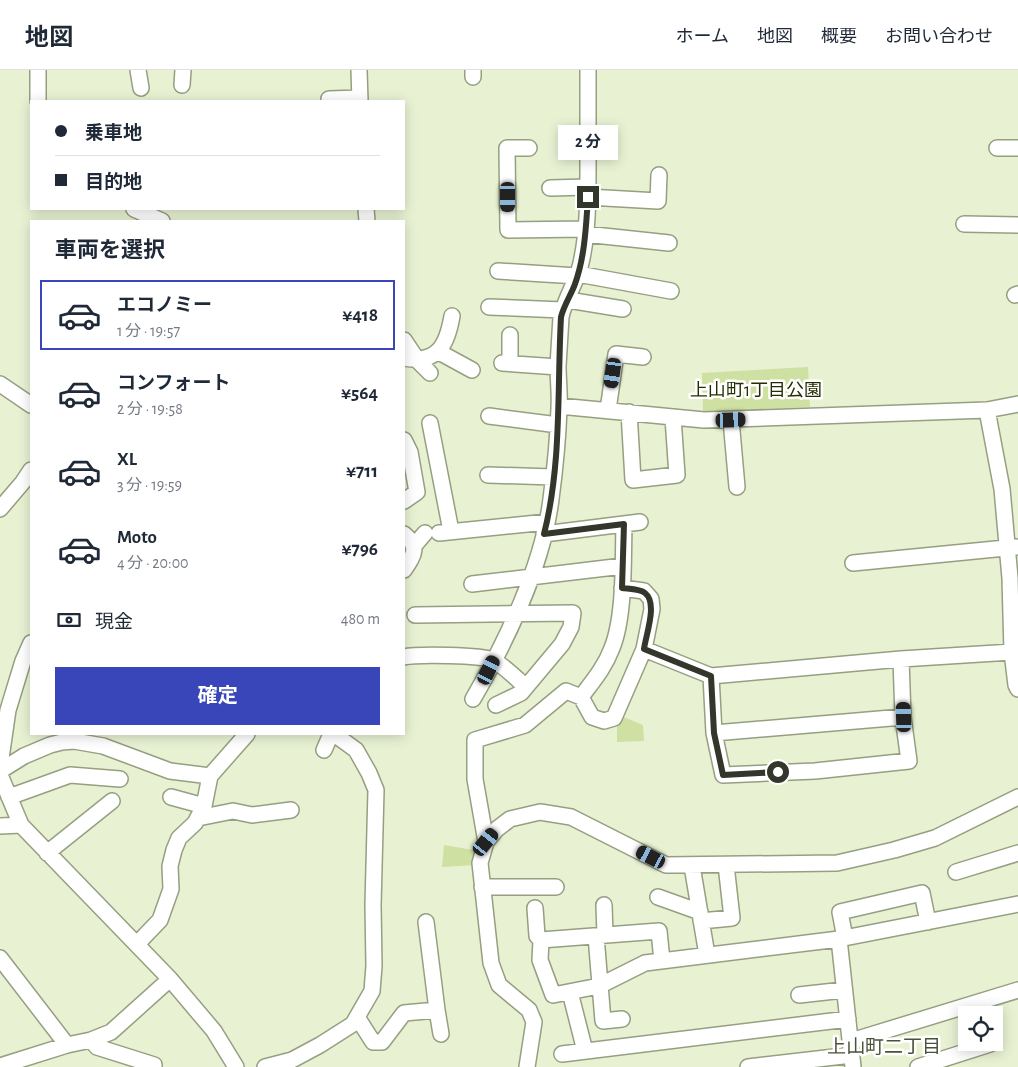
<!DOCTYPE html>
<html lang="ja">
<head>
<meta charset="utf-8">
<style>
	body { margin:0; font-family:"Alegreya Sans","Noto Sans JP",sans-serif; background:#f6f6f7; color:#1f2937; height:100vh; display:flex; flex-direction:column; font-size:19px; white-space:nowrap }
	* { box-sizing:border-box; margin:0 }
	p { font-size:16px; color:#747a83 }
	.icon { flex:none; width:28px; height:28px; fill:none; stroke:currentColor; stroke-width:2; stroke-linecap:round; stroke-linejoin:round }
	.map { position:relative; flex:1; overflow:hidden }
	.drawer { position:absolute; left:30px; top:150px; width:375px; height:515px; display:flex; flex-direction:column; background:#fff; border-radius:0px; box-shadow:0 2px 12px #0003 }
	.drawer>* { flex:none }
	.hud { position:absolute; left:30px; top:30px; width:375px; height:110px; border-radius:0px; box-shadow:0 2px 12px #0003; display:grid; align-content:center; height:110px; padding:0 25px; background:#fff }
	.controls { position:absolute; left:958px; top:936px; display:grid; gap:10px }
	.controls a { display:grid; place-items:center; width:45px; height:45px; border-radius:0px; background:#fff; box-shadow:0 2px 12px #0003; font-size:25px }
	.end { position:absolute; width:22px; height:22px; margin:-11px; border:6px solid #33362a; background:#fff; box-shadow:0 0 0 2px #fff }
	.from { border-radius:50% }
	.bubble { position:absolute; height:35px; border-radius:0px; background:#fff; box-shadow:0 2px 12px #0003; font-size:16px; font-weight:700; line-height:35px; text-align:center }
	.car { position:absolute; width:15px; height:30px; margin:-15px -8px; border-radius:6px; box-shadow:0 0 4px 1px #0007; background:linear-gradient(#222 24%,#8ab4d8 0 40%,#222 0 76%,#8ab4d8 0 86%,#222 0) }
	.hud b { display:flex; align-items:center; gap:18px; height:48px; font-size:19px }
	.hud b+b { border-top:1px solid #e0e1e3 }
	.hud i { width:12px; height:12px; background:#1f2937 }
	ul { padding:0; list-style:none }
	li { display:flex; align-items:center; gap:15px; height:70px; margin:0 10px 8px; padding:0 15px; border:2px solid transparent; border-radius:0px }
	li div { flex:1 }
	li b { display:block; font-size:19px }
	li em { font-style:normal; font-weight:700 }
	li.active { border-color:#3846b9 }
	li>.icon { width:45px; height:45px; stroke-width:1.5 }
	h2 { padding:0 25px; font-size:22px; line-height:60px }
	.pay { display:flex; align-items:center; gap:12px; height:55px; padding:0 25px; font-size:19px }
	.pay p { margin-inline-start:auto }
	.cta { display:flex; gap:10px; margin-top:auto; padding:10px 25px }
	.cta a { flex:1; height:58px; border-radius:0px; background:#3846b9; color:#fff; font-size:20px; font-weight:700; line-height:58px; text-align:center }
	header { display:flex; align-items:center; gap:30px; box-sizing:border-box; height:70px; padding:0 25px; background:#fff; border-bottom:1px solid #e0e1e3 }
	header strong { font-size:24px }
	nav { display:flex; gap:28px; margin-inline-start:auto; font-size:18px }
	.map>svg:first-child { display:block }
</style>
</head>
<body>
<header>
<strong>地図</strong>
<nav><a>ホーム</a><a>地図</a><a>概要</a><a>お問い合わせ</a></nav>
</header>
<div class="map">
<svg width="1018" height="997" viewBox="0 0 1018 997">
	<rect width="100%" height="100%" fill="#e8f2d3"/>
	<path fill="#cee0a2" d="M808 297 810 337 703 342 702 303Z
		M621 646 643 655 644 671 617 672V656Z
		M444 775 479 781 477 795 442 797Z"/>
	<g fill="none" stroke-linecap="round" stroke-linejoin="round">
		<g stroke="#959f81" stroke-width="18">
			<path id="minor" d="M138 0 141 18
				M359 0 360 31
				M473 0V7
				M182 15 183 0
				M329 29 360 28
				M38 31V0
				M529 78H507L508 160 586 159
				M997 78H1018
				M550 118 588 117
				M588 127 658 131 659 105
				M134 139 162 151
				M366 139 367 151
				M964 154 1018 155
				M585 164 669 173
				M498 201 577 206
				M578 204 671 221
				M1015 225 1018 224
				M568 230 623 239
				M489 237 563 240
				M404 270 418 291 430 303
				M439 282 472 300
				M404 288C438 294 447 275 452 246
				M502 293 558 297
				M510 293V265
				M0 314 31 335
				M559 336 704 350 987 340 1018 334
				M608 340 616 284 643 287
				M987 340 1002 419 1010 508 1012 582 1016 615 1018 619
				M629 342 633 410 677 405 673 348
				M489 346 558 355
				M731 350 737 417
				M430 353 451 461
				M404 370 410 382 417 422 404 431
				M488 405 553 407
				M0 439 23 412 31 400
				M439 463 547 452
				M404 464C420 477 414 485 404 500
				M544 464 640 452
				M414 476 425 463
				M853 493 1016 477
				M472 514 623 496
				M622 518 644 521 651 529 652 539 644 579 614 648 604 651 592 647 581 627C593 611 605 597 612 578 625 546 623 489 624 454
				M415 545 573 543 571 557 562 574 521 623 496 635
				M644 579 711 606 901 589 1012 582
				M404 587C417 584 481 585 493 590 503 595 517 609 526 617
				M711 606 714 663 723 705 815 701 909 691 903 647 901 589
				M473 629C506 572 543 495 551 429 555 399 558 368 559 338 560 324 558 310 558 296 559 280 560 263 561 247 565 228 577 212 581 193 588 162 588 128 588 97 588 64 588 32 588 0
				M714 663 903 647
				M324 680 331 664
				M0 695 8 640 23 591 31 573
				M0 701 24 686 50 675 62 672 74 671 103 676 170 701 210 706
				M0 705 21 755 170 909 214 961 236 997
				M9 727 70 705 120 709
				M171 727 204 736
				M198 748 233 741 252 745 291 740
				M0 756 21 755
				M486 772 475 709V670L525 655 566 621 581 627
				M47 783 112 731
				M692 796 707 885
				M956 802 1018 783
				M482 817H556
				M658 827 700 842
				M604 835 605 865
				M535 838 537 866 541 870
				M701 851 732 848 726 795
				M596 866 603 951 622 949
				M845 868 840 842 922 823 928 852
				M839 869 853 997
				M137 874 160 850 171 819 170 796 174 780 179 768 195 753 204 736 210 706 247 664
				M0 888 67 975
				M662 891 659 861 541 870 540 890 553 925 599 916 645 893 839 869 1018 834
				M570 922 585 981
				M799 925 844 920
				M437 940 441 964
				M357 947 373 972H382L404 943 437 940 426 852
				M91 970 97 977 154 995V997
				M851 971 1018 920
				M562 984 848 949
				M0 996 67 975 91 970 111 962 170 909
				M265 997 292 990 320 975 353 954 372 921 374 896 373 835 376 720 369 703 356 680 334 664
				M527 997 534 952 529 940 499 915 491 893 480 793 486 772 497 759 510 749 540 742 571 747 666 795 837 793 894 780 935 768 1018 727
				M748 997 852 985
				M918 997 990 974"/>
		</g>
		<use href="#minor" stroke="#fff" stroke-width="15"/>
	</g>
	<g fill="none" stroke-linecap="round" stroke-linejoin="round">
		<path stroke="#33362a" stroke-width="6" d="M588 127C586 156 585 186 575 214 571 225 564 235 561 247 557 319 562 393 544 464L624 454 622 518C629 519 640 519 645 523 658 533 646 564 644 579L711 606 714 663 723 705 778 702"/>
	</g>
	<g text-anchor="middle" stroke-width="5" stroke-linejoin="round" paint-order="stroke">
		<g font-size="18" fill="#242e00" stroke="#fff">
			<text x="756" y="326">上山町1丁目公園</text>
		</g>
		<g font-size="19" fill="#4a5238" stroke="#fff">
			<text x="884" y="983">上山町二丁目</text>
		</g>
	</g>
</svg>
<div class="controls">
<a><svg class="icon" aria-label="locate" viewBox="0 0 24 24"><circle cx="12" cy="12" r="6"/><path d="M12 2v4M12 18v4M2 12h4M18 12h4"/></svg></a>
</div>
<i class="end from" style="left:778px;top:702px"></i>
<i class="end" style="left:588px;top:127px"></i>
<div class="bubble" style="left:558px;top:55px;width:60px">2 分</div>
<i class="car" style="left:508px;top:127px;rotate:180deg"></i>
<i class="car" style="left:613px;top:303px;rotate:188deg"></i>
<i class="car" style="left:731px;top:350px;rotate:88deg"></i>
<i class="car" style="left:489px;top:600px;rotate:26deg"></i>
<i class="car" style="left:904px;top:647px;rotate:358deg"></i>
<i class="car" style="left:486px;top:772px;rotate:39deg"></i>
<i class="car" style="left:651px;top:787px;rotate:297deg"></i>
<div class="hud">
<b><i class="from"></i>乗車地</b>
<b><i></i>目的地</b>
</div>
<section class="drawer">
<h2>車両を選択</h2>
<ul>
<li class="active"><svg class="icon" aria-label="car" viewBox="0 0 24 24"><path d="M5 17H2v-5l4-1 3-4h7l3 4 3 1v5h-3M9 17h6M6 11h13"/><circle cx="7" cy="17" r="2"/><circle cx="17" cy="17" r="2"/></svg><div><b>エコノミー</b><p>1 分 · 19:57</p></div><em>¥418</em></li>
<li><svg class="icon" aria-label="car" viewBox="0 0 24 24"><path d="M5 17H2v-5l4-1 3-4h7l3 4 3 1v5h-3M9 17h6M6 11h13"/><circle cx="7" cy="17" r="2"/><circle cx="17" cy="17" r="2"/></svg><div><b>コンフォート</b><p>2 分 · 19:58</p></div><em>¥564</em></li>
<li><svg class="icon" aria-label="car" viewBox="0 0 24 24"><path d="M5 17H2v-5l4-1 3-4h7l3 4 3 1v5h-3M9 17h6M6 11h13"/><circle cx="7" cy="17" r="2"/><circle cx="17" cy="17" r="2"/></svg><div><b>XL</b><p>3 分 · 19:59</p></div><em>¥711</em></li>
<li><svg class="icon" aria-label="car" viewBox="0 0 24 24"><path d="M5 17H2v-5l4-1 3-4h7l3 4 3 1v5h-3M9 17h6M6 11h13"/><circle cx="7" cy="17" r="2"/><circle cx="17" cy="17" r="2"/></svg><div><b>Moto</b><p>4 分 · 20:00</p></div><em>¥796</em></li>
</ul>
<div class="pay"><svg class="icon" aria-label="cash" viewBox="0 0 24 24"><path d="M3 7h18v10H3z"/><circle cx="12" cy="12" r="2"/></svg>現金<p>480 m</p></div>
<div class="cta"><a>確定</a></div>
</section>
</div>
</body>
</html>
